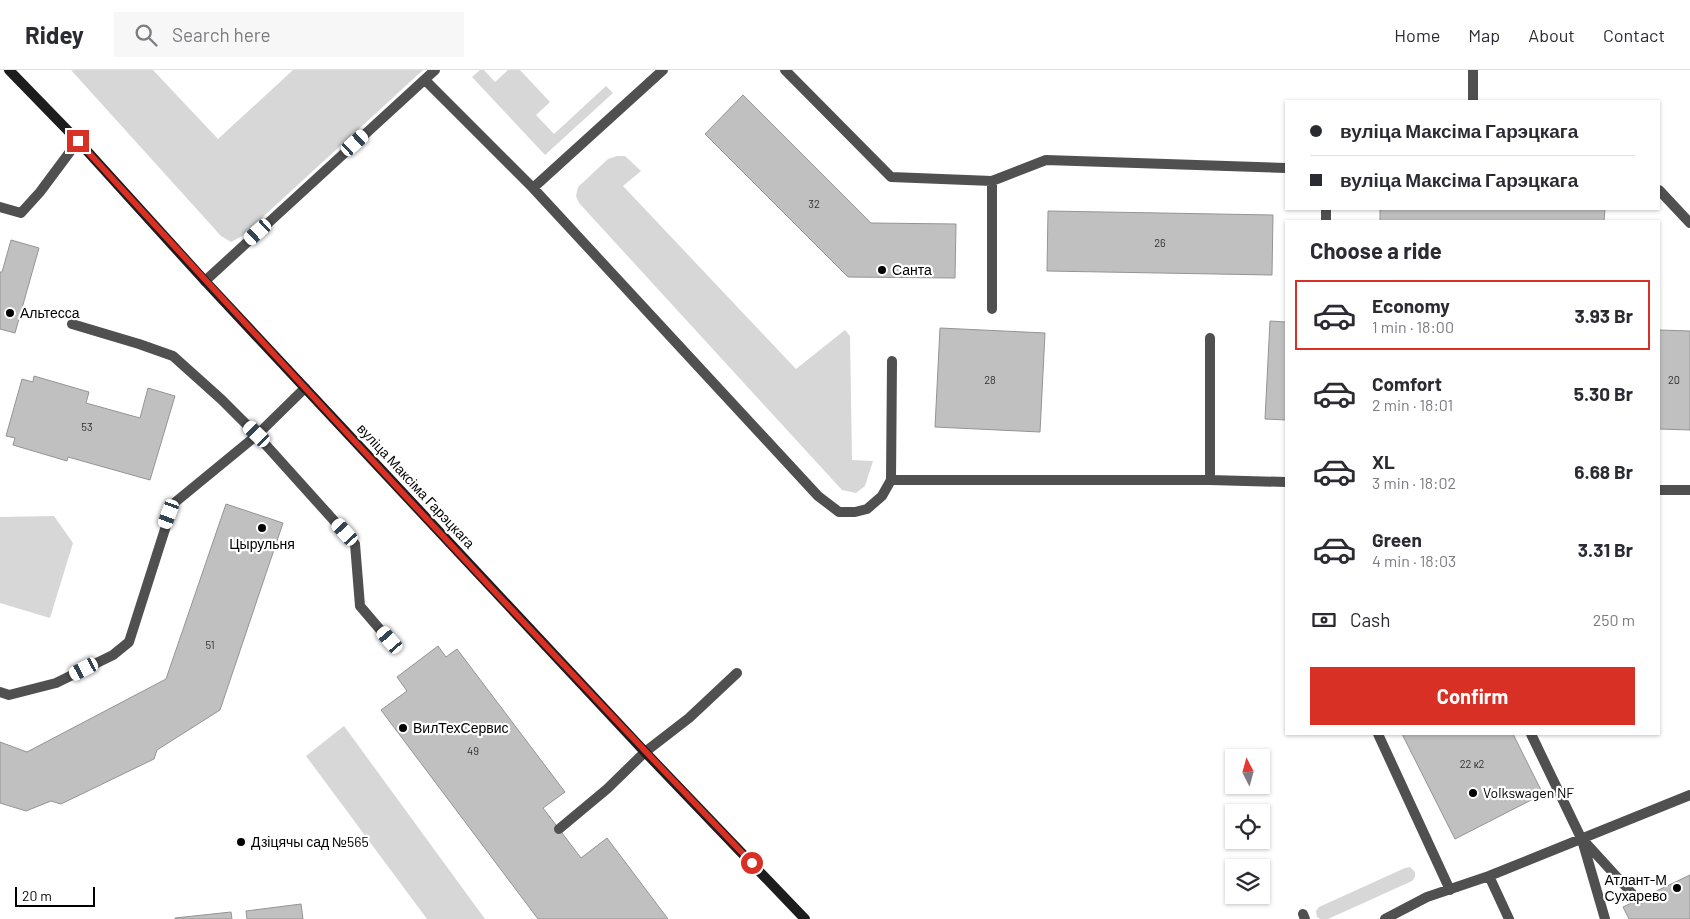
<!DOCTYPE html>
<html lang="en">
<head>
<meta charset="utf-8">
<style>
	body { margin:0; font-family:Barlow,sans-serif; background:#f7f7f7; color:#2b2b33; height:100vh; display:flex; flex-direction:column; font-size:19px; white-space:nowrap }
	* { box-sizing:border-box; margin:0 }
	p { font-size:16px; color:#7c7c81 }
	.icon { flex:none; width:28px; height:28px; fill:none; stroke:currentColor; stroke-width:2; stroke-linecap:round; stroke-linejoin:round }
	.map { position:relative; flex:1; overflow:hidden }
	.side { position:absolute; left:1285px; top:150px; width:375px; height:515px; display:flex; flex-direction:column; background:#fff; border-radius:0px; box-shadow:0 1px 4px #0004 }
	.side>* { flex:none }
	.banner { position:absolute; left:1285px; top:30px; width:375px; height:110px; border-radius:0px; box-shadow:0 1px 4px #0004; display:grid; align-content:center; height:110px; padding:0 25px; background:#fff }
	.needle { width:32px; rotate:354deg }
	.controls { position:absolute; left:1225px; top:679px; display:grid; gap:10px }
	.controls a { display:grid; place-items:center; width:45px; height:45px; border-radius:0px; background:#fff; box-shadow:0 1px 4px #0004; font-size:25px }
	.scale { position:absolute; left:15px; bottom:12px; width:80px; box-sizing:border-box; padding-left:5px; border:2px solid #000; border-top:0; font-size:14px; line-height:18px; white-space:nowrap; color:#000; -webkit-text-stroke:4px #fff; paint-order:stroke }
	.end { position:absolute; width:22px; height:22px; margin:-11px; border:6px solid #d93025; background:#fff; box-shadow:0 0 0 2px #fff }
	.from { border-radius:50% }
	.car { position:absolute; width:15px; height:30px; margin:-15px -8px; border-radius:6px; box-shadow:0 0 4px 1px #0007; background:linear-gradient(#fff 24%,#345 0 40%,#fff 0 76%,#345 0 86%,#fff 0) }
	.banner b { display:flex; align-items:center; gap:18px; height:48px; font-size:19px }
	.banner b+b { border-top:1px solid #e1e1e2 }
	.banner i { width:12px; height:12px; background:#2b2b33 }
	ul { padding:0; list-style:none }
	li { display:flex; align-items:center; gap:15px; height:70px; margin:0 10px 8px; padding:0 15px; border:2px solid transparent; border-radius:0px }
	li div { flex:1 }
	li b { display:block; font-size:19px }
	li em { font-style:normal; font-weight:700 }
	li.on { border-color:#d93025 }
	li>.icon { width:45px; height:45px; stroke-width:1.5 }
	h2 { padding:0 25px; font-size:22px; line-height:60px }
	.pay { display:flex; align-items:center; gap:12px; height:55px; padding:0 25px; font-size:19px }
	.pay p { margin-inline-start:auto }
	.primary-button { display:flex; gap:10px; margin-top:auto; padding:10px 25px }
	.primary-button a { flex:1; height:58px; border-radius:0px; background:#d93025; color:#fff; font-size:20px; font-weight:700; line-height:58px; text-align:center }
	header { display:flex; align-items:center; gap:30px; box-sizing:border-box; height:70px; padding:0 25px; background:#fff; border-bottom:1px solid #e1e1e2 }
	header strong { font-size:24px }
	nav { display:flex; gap:28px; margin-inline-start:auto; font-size:18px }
	.search { width:350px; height:45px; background:#f7f7f7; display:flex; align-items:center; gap:12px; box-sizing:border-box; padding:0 18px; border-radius:0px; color:#7c7c81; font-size:19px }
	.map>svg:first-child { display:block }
</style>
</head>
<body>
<header>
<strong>Ridey</strong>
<div class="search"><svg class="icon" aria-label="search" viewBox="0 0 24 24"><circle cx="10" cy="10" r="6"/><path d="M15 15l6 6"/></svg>Search here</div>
<nav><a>Home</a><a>Map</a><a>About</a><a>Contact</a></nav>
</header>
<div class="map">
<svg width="1690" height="849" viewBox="0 0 1690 849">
	<rect width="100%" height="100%" fill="#fff"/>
	<path fill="#d7d7d7" d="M71 0H153L218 69 293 0H423L242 166 231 172 221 166Z
		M480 0H484L495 12 508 0H520L550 32 536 45 554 64 606 16 613 23 545 85 472 7Z
		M617 86H625L641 101 623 116 796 299 845 260 850 266 852 390 873 391 865 416 856 423 842 420 579 133 576 126 578 117 608 89Z
		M54 446 73 473 50 548 0 533V447Z
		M344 656 485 849H427L306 686Z
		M1410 797 1415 802V807L1412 811 1328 849H1320L1317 847 1316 841 1319 837 1405 798Z"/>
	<path fill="#c0c0c0" stroke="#949494" d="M743 25 871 153 956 154 955 208 848 207 705 64Z
		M1380 139H1605L1604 151H1380Z
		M1048 141 1273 145 1272 205 1047 201Z
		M11 170 39 178 15 263 0 259V202H2Z
		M1270 251 1286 252V350L1265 349Z
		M940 258 1045 263 1040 362 935 357Z
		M1659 260 1690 261V360L1659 359Z
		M34 306 89 322 86 333 140 348 148 318 175 326 150 410 68 387 67 391 13 375 15 368 6 366 22 309 33 312Z
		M226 434 283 453 220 640 157 680 154 689 61 734 51 731 26 741 0 733V672L27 682 166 609Z
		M438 576 446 587 457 579 565 722 543 738 581 788 607 768 668 849H538L381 640 407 621 397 607Z
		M1402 664H1513L1543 724 1455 769Z
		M1690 805V849H1629L1623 837Z
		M301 834 303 849H247L246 841Z
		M231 842 232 849H175V848Z"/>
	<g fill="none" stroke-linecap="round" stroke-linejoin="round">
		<path stroke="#505050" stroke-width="10" d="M785 0 891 107 992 111 1046 90 1286 98
			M1473 0V31
			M425 10 533 118 818 426 839 442H855L867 439 882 426 891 410H1210L1286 412
			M992 111V239
			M533 118 663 0
			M1659 120 1690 153
			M0 137 21 143 40 122 78 71
			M1326 151V139
			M205 211 435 0
			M72 254 139 274 173 286 222 330 257 365 355 474 360 536 389 570
			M891 410 892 291
			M1210 410V268
			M1659 420H1690
			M0 622 9 625 56 613 113 585 129 572 173 434 257 365 305 318
			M1378 664 1450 820
			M1531 664 1582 770 1605 849
			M559 759 607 719 645 682 689 648 737 603
			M1585 772 1638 830
			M1489 806 1509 849
			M1303 844 1305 849
			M1385 849 1427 827 1489 806 1690 725"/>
		<path stroke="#1d1d1d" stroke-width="10" d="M9 0 78 71 205 211 645 682 805 849"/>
	</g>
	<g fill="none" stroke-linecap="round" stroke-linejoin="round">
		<path stroke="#d93025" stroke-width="6" d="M78 71C300 314 524 555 752 793"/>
	</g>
	<g fill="#000" stroke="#fff" stroke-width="2">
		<circle cx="882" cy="200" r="5"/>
		<circle cx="10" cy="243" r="5"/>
		<circle cx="262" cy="458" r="5"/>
		<circle cx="403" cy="658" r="5"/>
		<circle cx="1473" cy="723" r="5"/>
		<circle cx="241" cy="772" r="5"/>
		<circle cx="1677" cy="818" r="5"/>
	</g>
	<g text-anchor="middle" stroke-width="4.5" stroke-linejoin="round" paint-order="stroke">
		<g font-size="11" fill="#303030">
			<text x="814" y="138">32</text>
			<text x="1160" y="177">26</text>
			<text x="990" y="314">28</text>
			<text x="1674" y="314">20</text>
			<text x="87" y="361">53</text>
			<text x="210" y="579">51</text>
			<text x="473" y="685">49</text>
			<text x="1472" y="698">22 к2</text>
		</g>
		<g font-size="14" fill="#000" stroke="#fff" text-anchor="start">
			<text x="892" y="205">Санта</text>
			<text x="20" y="248">Альтесса</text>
			<text x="262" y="479" text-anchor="middle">Цырульня</text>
			<text x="413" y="663">ВилТехСервис</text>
			<text x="1483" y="728">Volkswagen NF</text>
			<text x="251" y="777">Дзіцячы сад №565</text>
			<text x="1667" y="815" text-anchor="end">Атлант-М<tspan x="1667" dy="16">Сухарево</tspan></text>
		</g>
		<g font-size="14" fill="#000" stroke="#fff">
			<text transform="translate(416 416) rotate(47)" y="5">вуліца Максіма Гарэцкага</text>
		</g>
	</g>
</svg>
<div class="controls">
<a><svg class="needle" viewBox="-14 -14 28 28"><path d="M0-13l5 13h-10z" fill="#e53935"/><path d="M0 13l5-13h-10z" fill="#7c7c81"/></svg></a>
<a><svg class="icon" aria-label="locate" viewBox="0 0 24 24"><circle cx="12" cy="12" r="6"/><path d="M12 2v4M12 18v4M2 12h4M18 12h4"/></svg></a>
<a><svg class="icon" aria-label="layers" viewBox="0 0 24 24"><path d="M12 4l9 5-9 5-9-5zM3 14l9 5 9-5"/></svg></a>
</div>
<div class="scale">20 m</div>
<i class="end from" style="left:752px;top:793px"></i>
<i class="end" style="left:78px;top:71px"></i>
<i class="car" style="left:355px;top:73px;rotate:48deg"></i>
<i class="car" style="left:258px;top:162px;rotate:228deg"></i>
<i class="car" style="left:257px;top:364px;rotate:314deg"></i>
<i class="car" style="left:169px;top:444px;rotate:200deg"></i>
<i class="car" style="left:345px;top:462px;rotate:318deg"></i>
<i class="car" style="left:390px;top:570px;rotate:319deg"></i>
<i class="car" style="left:84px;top:599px;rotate:243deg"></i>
<div class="banner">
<b><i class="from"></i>вуліца Максіма Гарэцкага</b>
<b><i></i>вуліца Максіма Гарэцкага</b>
</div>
<section class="side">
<h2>Choose a ride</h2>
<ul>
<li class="on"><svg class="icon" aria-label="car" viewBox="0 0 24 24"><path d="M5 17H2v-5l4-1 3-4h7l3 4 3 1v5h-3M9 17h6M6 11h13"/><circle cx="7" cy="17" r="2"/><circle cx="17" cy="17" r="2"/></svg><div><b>Economy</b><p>1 min · 18:00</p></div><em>3.93 Br</em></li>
<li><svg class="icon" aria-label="car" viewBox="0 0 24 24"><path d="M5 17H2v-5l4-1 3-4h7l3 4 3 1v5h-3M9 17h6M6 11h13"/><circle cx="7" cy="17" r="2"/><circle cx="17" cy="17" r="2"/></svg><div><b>Comfort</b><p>2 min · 18:01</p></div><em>5.30 Br</em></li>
<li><svg class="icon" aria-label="car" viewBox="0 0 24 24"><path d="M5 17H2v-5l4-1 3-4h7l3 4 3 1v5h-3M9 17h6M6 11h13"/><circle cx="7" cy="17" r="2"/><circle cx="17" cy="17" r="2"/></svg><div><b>XL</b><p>3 min · 18:02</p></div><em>6.68 Br</em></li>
<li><svg class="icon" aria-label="car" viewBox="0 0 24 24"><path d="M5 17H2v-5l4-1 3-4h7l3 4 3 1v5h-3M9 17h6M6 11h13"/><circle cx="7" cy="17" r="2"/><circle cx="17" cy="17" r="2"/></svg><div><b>Green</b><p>4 min · 18:03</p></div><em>3.31 Br</em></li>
</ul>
<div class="pay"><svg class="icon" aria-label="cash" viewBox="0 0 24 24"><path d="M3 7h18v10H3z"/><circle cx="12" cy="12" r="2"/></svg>Cash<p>250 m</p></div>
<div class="primary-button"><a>Confirm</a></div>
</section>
</div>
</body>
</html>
